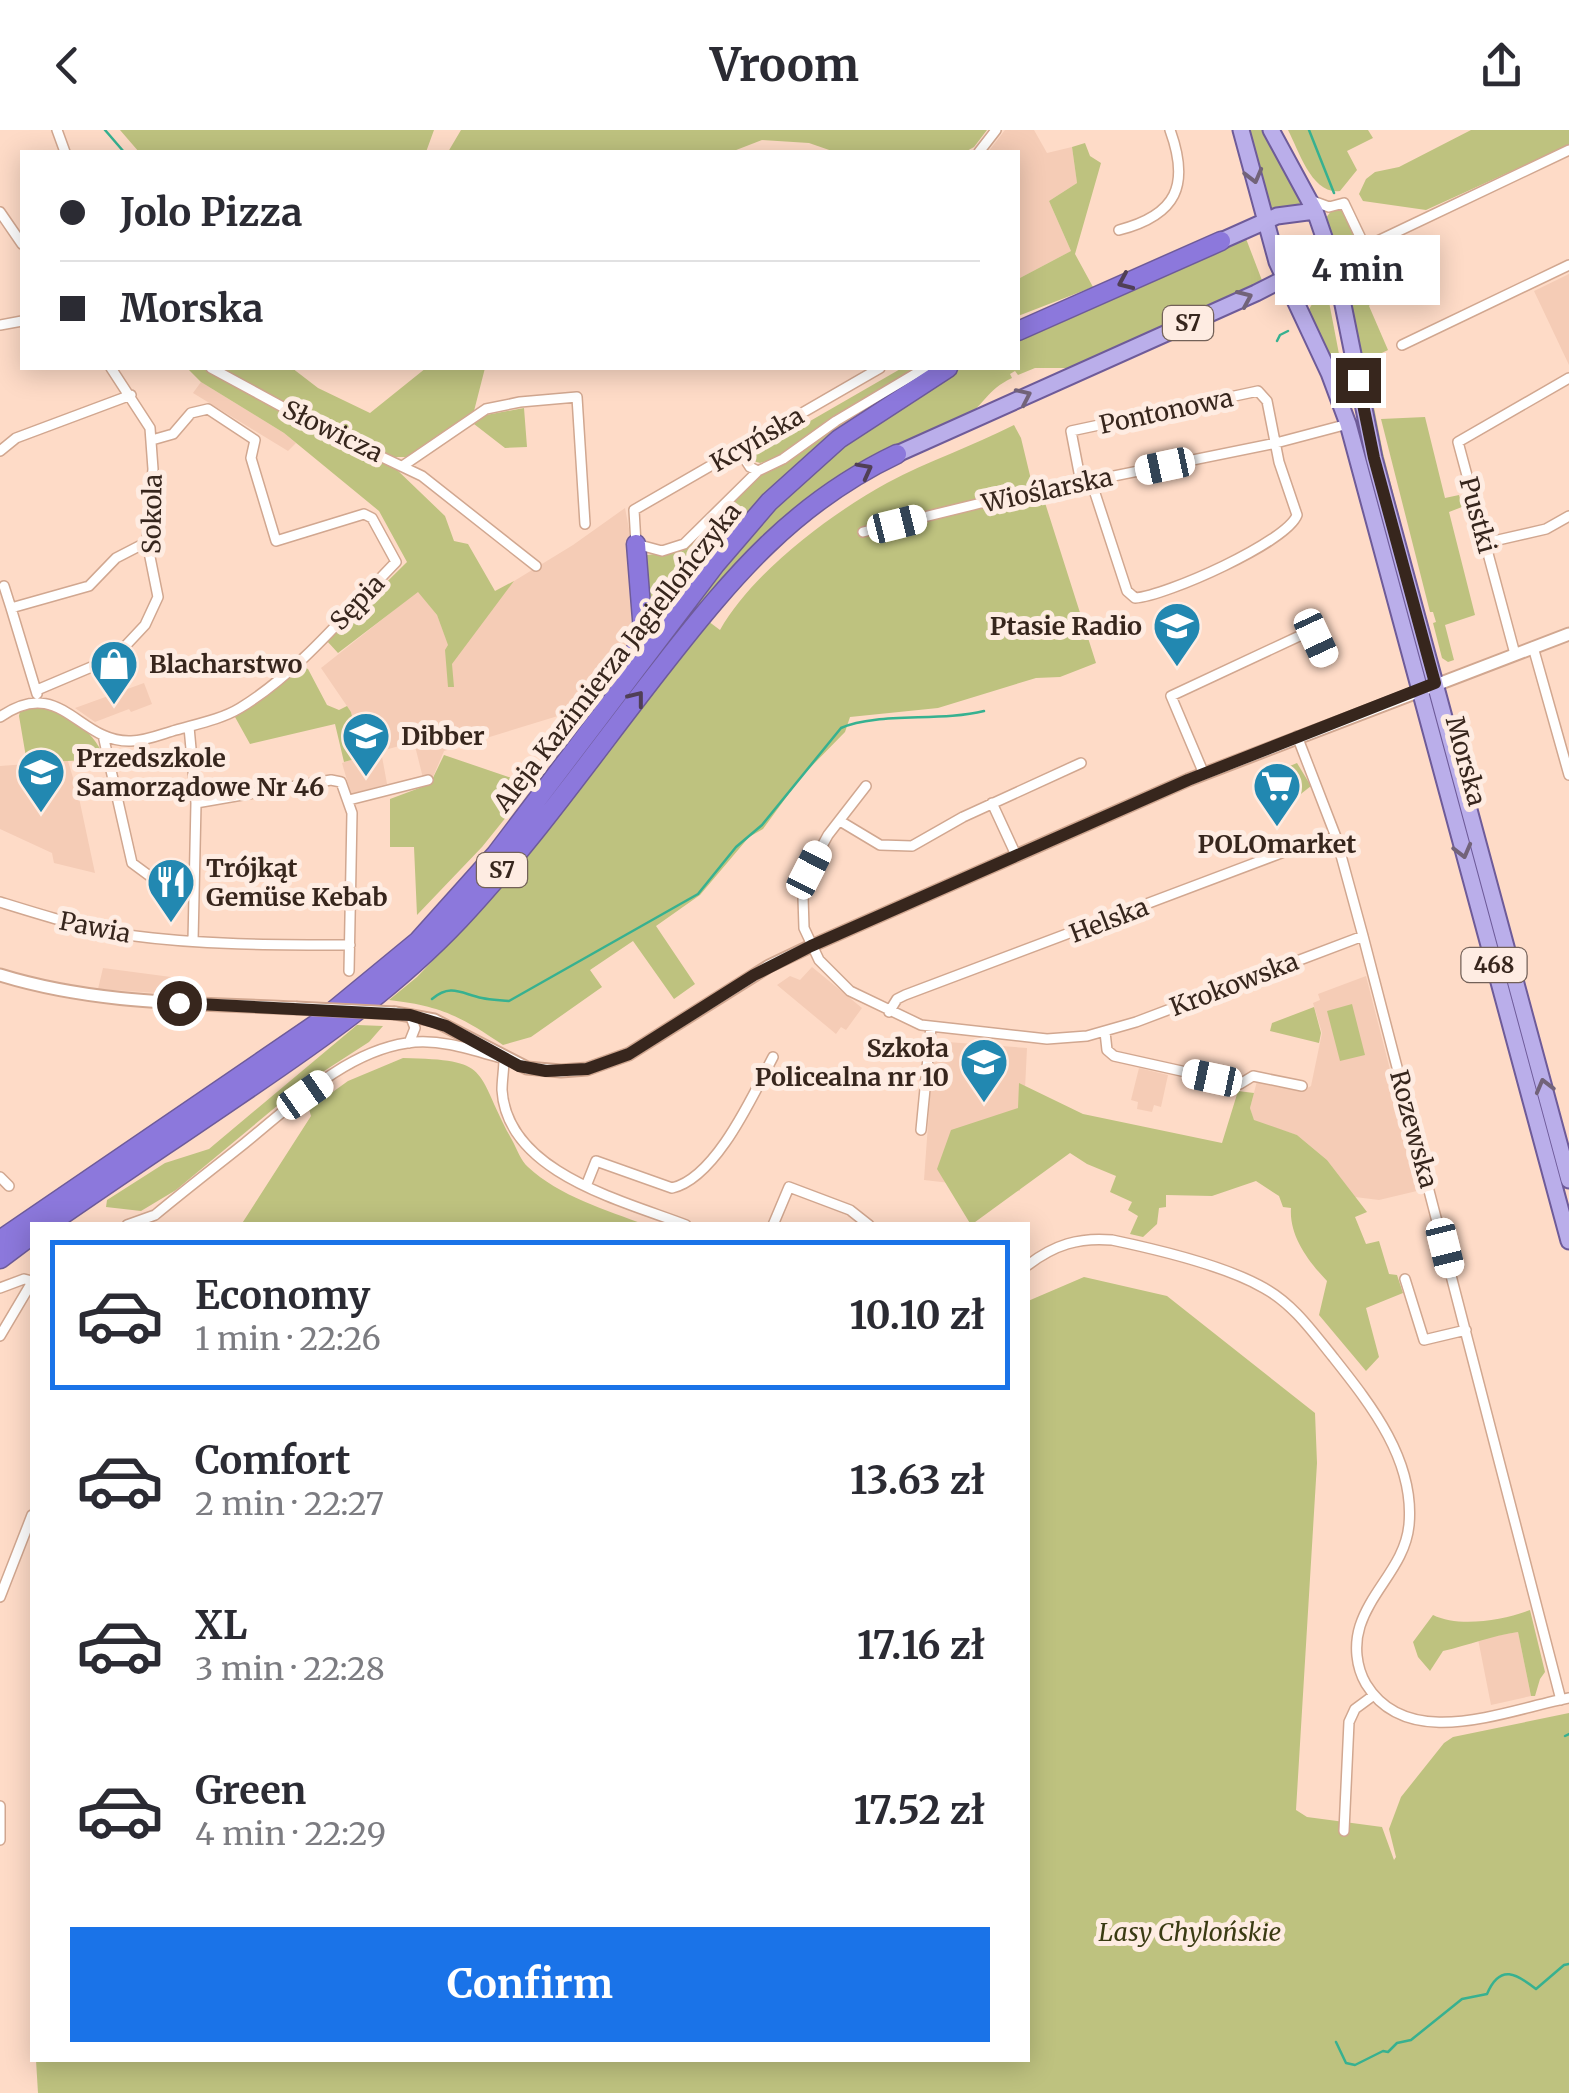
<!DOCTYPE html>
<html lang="en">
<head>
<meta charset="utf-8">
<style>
	body { margin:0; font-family:Merriweather,serif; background:#f7f7f7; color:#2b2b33; height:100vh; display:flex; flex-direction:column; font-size:38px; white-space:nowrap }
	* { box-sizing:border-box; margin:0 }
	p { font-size:32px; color:#7c7c81 }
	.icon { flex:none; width:55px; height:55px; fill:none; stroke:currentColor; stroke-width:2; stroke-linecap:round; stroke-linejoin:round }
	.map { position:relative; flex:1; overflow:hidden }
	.details { position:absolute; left:30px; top:1092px; width:1000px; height:840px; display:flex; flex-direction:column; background:#fff; border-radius:0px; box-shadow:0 5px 25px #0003 }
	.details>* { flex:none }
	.guide { position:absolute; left:20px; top:20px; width:1000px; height:220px; border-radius:0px; box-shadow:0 5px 25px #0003; display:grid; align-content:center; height:220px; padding:0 40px; background:#fff }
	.end { position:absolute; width:45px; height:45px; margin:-22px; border:12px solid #37261d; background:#fff; box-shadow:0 0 0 5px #fff }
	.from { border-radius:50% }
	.bubble { position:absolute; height:70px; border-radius:0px; background:#fff; box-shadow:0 5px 25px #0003; font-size:32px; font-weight:700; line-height:70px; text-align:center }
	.car { position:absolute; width:30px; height:60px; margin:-30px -15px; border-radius:12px; box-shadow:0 0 8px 2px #0007; background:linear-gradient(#fff 24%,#345 0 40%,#fff 0 76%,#345 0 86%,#fff 0) }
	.guide b { display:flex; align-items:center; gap:35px; height:95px; font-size:38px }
	.guide b+b { border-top:2px solid #e1e1e2 }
	.guide i { width:25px; height:25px; background:#2b2b33 }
	ul { padding:18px 0 0; list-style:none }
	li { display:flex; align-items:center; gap:30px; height:150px; margin:0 20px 15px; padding:0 20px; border:5px solid transparent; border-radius:0px }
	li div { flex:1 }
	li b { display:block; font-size:38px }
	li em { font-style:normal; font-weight:700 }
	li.selected { border-color:#1a73e8 }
	li>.icon { width:90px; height:90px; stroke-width:1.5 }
	.action { display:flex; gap:20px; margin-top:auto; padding:20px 40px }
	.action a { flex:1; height:115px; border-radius:0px; background:#1a73e8; color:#fff; font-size:40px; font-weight:700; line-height:115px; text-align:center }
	header { display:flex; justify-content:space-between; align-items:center; height:130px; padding:0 40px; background:#fff; font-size:45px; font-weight:700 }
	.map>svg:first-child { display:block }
</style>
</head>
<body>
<header><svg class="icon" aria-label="back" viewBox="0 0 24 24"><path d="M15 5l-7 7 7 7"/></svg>Vroom<svg class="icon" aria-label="share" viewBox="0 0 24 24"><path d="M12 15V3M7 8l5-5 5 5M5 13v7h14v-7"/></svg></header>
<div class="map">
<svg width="1569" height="1963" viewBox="0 0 1569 1963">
	<rect width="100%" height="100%" fill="#fedbc7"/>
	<path fill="#f5ccb6" d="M1005 0H1034L1047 23 1072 17 1077 53 1049 71 1071 121 1018 149V22H988Z
		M1569 144V235L1534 161Z
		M201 252 284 303 296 313 288 321 193 263Z
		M625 378 629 399 632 516 584 578 444 621 430 654 425 656 414 612 381 621 387 654 351 664 342 633 362 626 351 582 321 538 418 461 437 485 448 514 491 465 573 415Z
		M144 553 152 574 131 582 129 579 95 592 75 578Z
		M68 631 79 668 95 743 54 733 52 723 0 699V636Z
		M812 837 862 878 846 900 841 897 836 904 777 855 790 846 800 850Z
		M103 838 171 847 170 864 98 859Z
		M1366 846 1421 1060 1379 1070 1355 1067 1327 1030 1297 1005 1254 991 1250 978 1257 951 1302 961 1311 956 1322 903 1313 873 1320 870 1318 864Z
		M934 911 1027 918 1020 1061 924 1050Z
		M1139 938 1168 945 1161 977 1154 975 1152 982 1137 979 1138 972 1131 970Z
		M1518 1502 1531 1566 1491 1575 1478 1509Z"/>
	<path fill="#bec27f" d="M120 0H434L426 22H139Z
		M461 0H987L974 17 965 22H835L809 13 762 10 731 22H448Z
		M1248 0H1264L1304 74 1268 83Z
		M1288 0H1368L1373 8 1347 21 1357 40 1340 61C1312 65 1299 21 1288 0Z
		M1471 0H1569V15L1426 80 1363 71 1359 64 1366 49 1375 42 1399 37Z
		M1085 13 1090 26 1101 33 1075 124 1093 157 1018 186V149L1071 121 1049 71 1077 53 1072 17Z
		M1332 80 1342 81 1378 155 1370 160 1374 169 1369 176 1388 220 1365 231 1383 323 1418 461 1410 443 1384 345 1325 89Z
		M1245 106 1263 153 1072 238H1035L1018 245 1015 241 1010 244 1012 248C986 260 985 275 965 287 928 310 884 320 846 342 770 387 716 458 661 525L658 524C730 427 800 338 904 273 923 262 943 245 964 238 979 234 1001 238 1018 238V210Z
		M1325 151 1348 271 1420 525 1401 457 1307 183Z
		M187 238H205L394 337 445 386 454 411 468 414 495 461 514 451 452 534 454 557H448L445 520 448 515 437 485 418 462 338 523 327 511 407 432 379 381 284 303 201 252Z
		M219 238H292L318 258 370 283 426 238H485L474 281 411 327H394L337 303Z
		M902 238H918L821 296 780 327 760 333 750 330 746 325 749 319 753 324Z
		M933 238 853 290 786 346 648 514 643 429 647 425 682 421 758 345Z
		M524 278 527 317 505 318 474 294 486 285Z
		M1425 287 1445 368 1459 365 1462 377 1449 382 1475 485 1445 495 1454 530 1448 532 1442 528 1433 493 1436 492 1433 482H1430L1381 289Z
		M1014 295 1021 308 1033 358 1040 357 1096 533 1060 547 1036 548 938 578 850 587 845 602 801 647 763 699 749 707 700 765 656 796 695 854 674 869 633 811 590 840 602 857 531 907 503 915C460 886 441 876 389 870L417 847 489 772 708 491 720 500C753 442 829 385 887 353 928 331 973 316 1014 295Z
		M301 536 308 539 327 575 339 580 347 576 351 582 362 627 344 632 335 594 250 614 235 587 259 572Z
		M29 577C61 579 87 594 102 622L89 625 88 630 27 633 19 586 20 581Z
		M444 625 532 655 482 717 417 785 414 717H390V669L430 654Z
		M1297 633 1311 656 1297 667 1278 675 1266 646Z
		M1352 874 1365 925 1340 931 1327 881Z
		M1314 877 1321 903 1319 913 1270 901 1272 893Z
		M357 895 383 896 369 912 301 956 176 1060 141 1081 106 1077 107 1070 165 1033 209 1019Z
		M403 928C494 930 473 939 512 1010 517 1019 521 1031 528 1037 559 1066 606 1080 646 1095H241L311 986 309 979 348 951Z
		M1019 953 1083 984 1222 1013 1238 961 1254 963 1250 978 1254 990 1297 1005 1327 1030 1367 1082 1355 1087 1366 1114 1379 1111 1389 1144 1397 1145 1403 1163 1366 1178 1379 1227 1366 1241 1319 1185 1327 1151C1308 1131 1289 1106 1291 1078L1283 1077 1279 1066 1256 1051 1212 1066 1166 1065V1077L1159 1078 1157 1094 1143 1107 1130 1104 1138 1086 1128 1080 1132 1072 1110 1062 1116 1046 1087 1034 1070 1023 971 1095 937 1039 951 1000 1018 978Z
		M1084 1147 1167 1166 1315 1283 1317 1333 1296 1680 1307 1687 1382 1697 1394 1730 1396 1727 1389 1699 1401 1667 1444 1613 1453 1607 1569 1583V1963H38L36 1930H1028V1171Z
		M1530 1480 1545 1542 1540 1549 1535 1566H1531L1518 1502C1491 1506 1469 1515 1443 1521L1430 1541 1418 1527 1413 1512 1433 1485C1459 1498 1505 1490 1530 1480Z"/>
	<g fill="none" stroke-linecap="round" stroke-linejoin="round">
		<path stroke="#37b190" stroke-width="2.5" d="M105 0 124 22
			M1309 0 1334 63
			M1277 211 1280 205 1288 201
			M432 869C451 853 462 864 482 868 491 870 501 870 509 871L698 764 736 717 762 695 841 598C876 582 941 592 984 581
			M1565 1606 1569 1604
			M1336 1912 1346 1933 1355 1935 1383 1921 1388 1922 1397 1913 1411 1910 1462 1869 1487 1864C1500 1833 1517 1844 1536 1859L1564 1835 1569 1834"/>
		<g stroke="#d1a790" stroke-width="12">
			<path id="minor" d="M57 0 65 22
				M979 22 996 0
				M1310 70 1329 77 1344 73 1365 117 1569 20
				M0 82 22 114
				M1119 100C1177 85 1190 55 1170 0
				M0 195 22 191
				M1402 215 1569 135
				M211 238 325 300 422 346 536 436
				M880 238 634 380 636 414 662 421 684 414 758 341 783 329 836 291 925 238
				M739 320 750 337 758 341
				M0 321 16 308 131 265
				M404 335 486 279 520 272 577 267 585 394
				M1081 353 1071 301 1258 261 1267 271 1279 332 1297 385C1287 412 1166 466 1135 468L1127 461 1091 351
				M863 402 981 373 1276 313 1348 294
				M1485 413 1546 399 1569 386
				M4 456 11 478
				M1533 517 1569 645
				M1515 524 1458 312 1569 248
				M37 560 115 527 145 495 158 467 147 412 153 339 150 298 111 238
				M37 564 11 478 89 456 116 428 147 412
				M0 587C61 544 78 613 131 611 146 611 162 604 176 600 197 594 222 589 240 578 298 543 349 480 396 432L372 388 364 384 276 411 251 328 255 310 208 279 191 283 173 304 152 310
				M189 597 196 673 193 811
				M103 605 132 733 151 747 194 748
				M1297 606 1336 707 1363 806 1561 1570
				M1204 644 1171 566 1308 502 1314 504 1325 526
				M866 656 828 705 809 740 803 767 804 798 819 830 850 861 921 895 1047 909 1087 906 1136 892 1363 806
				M349 670 428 650
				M196 673 331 650 341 652 352 683 349 841
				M992 673 1016 725
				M840 691 880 715 912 716 963 687 1081 633
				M0 772C42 785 83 798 127 805 200 815 275 815 350 815
				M889 882 897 869 905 865 1292 719 1336 707
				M1105 902 1107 920 1114 926 1240 954 1253 946 1302 956
				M409 913 415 898 410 885
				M921 1000 931 897
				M0 1047 9 1056
				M586 1056 596 1031 672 1058C716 1048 753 965 773 927
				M127 1095 155 1085C185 1060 215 1037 245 1013 292 975 345 922 407 913 440 908 473 920 504 929 504 939 502 950 502 960 507 1043 624 1071 686 1095
				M773 1095 789 1057 850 1080 869 1095
				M1028 1135C1054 1115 1079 1107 1112 1110 1155 1119 1226 1136 1264 1158 1293 1174 1312 1201 1333 1227 1371 1275 1415 1330 1409 1395 1405 1435 1372 1459 1360 1496 1354 1515 1356 1537 1366 1554 1408 1623 1506 1580 1569 1568
				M1405 1149 1424 1210 1466 1200
				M0 1158 24 1149 32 1151
				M0 1206 32 1152
				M0 1467 32 1385
				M0 1676V1710
				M1344 1701 1349 1592 1355 1579 1374 1565"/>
		</g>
		<g stroke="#d1a790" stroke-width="15">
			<path id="tertiary" d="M0 845C97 875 196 873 296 878
				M395 883 434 890 527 938 561 941 587 939 629 924 769 836 811 816 1188 650 1569 504"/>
		</g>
		<g stroke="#6e5b99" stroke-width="19">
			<path id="primary" d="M1241 0 1277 132 1329 243 1348 294 1569 1111
				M1271 0 1315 81 1337 145 1374 328 1569 1050
				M1221 111 1277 86 1315 81
				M897 324 1256 163 1301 140 1328 116"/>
		</g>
		<g stroke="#6e5b99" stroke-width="21">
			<path id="motorway" d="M1018 201 1221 111
				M622 540 640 514 643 502 636 414
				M48 1095C110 1052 173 1010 236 967 316 913 394 859 460 789 534 710 597 619 664 534 733 446 794 373 897 324
				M0 1110 322 890 418 811 496 724 715 435 769 372 839 309 948 238
				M0 1129 32 1105"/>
		</g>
		<use href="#minor" stroke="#fff" stroke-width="9"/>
		<use href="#tertiary" stroke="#fff" stroke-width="11"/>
		<use href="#primary" stroke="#baaeea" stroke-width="15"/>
		<use href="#motorway" stroke="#8c78dc" stroke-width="18"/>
		<g stroke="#d1a790" stroke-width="15" stroke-linecap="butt">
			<path id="tertiary-bridge" d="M296 878 395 883"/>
		</g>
		<use href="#tertiary-bridge" stroke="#fff" stroke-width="11"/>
	</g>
	<defs><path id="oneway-chevron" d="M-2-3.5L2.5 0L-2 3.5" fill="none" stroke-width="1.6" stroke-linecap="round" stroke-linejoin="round" transform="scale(2.5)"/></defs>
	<g stroke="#726379">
		<use href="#oneway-chevron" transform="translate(1254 46) rotate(75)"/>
		<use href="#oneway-chevron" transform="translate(1245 168) rotate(-24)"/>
		<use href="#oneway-chevron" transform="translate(1024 266) rotate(-25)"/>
		<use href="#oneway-chevron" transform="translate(1463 721) rotate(75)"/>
		<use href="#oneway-chevron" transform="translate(1544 956) rotate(-105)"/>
	</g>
	<g stroke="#503f56">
		<use href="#oneway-chevron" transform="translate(1125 152) rotate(156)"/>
		<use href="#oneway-chevron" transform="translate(865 340) rotate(-28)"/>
		<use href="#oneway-chevron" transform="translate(637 568) rotate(-52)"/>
	</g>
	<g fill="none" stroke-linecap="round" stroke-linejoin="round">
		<path stroke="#37261d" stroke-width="12" d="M179 873 410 885 446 896 519 936 546 941 587 939 629 924 754 845 811 816 1188 650 1435 553 1374 328 1358 250"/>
	</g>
	<defs>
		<g id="school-pin" transform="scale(2.5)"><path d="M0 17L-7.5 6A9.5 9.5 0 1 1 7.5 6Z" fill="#2288b1" stroke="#feece2"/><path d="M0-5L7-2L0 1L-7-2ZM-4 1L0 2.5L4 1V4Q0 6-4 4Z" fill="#fff"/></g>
		<g id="shop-pin" transform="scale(2.5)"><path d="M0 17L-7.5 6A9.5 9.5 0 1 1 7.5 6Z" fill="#2288b1" stroke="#feece2"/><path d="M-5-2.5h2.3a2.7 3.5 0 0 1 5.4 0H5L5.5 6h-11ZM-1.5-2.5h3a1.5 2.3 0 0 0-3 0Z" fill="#fff"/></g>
		<g id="supermarket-pin" transform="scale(2.5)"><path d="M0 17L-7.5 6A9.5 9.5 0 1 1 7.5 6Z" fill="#2288b1" stroke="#feece2"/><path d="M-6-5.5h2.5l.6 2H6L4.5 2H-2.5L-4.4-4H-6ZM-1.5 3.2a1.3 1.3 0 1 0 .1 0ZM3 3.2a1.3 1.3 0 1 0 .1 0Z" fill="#fff"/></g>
		<g id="restaurant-pin" transform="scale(2.5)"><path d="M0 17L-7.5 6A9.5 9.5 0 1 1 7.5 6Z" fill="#2288b1" stroke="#feece2"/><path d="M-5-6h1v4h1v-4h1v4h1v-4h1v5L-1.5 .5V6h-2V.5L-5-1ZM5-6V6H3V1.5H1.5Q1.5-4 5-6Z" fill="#fff"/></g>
		<g id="university-pin" transform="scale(2.5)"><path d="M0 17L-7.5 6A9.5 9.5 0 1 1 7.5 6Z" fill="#2288b1" stroke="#feece2"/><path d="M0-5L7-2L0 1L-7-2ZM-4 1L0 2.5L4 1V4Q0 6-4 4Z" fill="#fff"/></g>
	</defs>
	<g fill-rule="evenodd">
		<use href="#school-pin" x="1177" y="496"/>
		<use href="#shop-pin" x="114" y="534"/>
		<use href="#school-pin" x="366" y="606"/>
		<use href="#school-pin" x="41" y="642"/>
		<use href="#supermarket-pin" x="1277" y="656"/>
		<use href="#restaurant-pin" x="171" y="752"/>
		<use href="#university-pin" x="984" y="932"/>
	</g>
	<g text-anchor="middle" stroke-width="10" stroke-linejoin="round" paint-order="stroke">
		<g fill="#feece2" stroke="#736158" stroke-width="2.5">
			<rect x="1163" y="176" width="50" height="34" rx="8"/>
			<rect x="477" y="723" width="50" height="34" rx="8"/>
			<rect x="1461.5" y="818" width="65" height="34" rx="8"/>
		</g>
		<g font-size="22" font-weight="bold" fill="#37261d">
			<text x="1188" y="201">S7</text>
			<text x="502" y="748">S7</text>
			<text x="1494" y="843">468</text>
		</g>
		<g font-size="25" fill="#37261d" stroke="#feece2">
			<text transform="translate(1166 281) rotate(-12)" y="9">Pontonowa</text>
			<text transform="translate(333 301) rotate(26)" y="9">Słowicza</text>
			<text transform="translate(757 309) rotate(-30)" y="9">Kcyńska</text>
			<text transform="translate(1047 360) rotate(-12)" y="9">Wioślarska</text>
			<text transform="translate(152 384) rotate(-89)" y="9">Sokola</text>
			<text transform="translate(1478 385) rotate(75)" y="9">Pustki</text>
			<text transform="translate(357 472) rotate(-46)" y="9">Sępia</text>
			<text transform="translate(617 527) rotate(-52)" y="9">Aleja Kazimierza Jagiellończyka</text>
			<text transform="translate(1466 631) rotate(75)" y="9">Morska</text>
			<text transform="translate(1109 790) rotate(-21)" y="9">Helska</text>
			<text transform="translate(95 797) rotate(11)" y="9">Pawia</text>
			<text transform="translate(1234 854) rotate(-21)" y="9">Krokowska</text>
			<text transform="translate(1414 999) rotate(75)" y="9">Rozewska</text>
		</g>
		<g font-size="25" font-weight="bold" fill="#37261d" stroke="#feece2" text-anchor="start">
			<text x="1142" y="505" text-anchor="end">Ptasie Radio</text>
			<text x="149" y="543">Blacharstwo</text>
			<text x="401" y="615">Dibber</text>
			<text x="76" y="637">Przedszkole<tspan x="76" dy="29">Samorządowe Nr 46</tspan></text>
			<text x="1277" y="723" text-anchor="middle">POLOmarket</text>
			<text x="206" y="747">Trójkąt<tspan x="206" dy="29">Gemüse Kebab</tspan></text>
			<text x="949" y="927" text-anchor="end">Szkoła<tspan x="949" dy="29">Policealna nr 10</tspan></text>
		</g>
		<g font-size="25" font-style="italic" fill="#3a3b13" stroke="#feece2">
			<text x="1190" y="1811">Lasy Chylońskie</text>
		</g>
	</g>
</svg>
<i class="end from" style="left:179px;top:873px"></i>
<i class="end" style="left:1358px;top:250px"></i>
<div class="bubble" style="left:1275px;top:105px;width:165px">4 min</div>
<i class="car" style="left:1165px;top:336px;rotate:258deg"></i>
<i class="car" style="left:897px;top:394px;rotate:76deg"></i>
<i class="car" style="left:1316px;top:508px;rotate:155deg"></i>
<i class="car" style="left:809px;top:740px;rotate:27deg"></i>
<i class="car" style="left:1212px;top:948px;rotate:282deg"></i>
<i class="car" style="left:305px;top:965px;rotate:55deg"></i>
<i class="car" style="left:1445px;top:1118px;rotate:166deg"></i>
<div class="guide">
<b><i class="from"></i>Jolo Pizza</b>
<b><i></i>Morska</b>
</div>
<section class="details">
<ul>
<li class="selected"><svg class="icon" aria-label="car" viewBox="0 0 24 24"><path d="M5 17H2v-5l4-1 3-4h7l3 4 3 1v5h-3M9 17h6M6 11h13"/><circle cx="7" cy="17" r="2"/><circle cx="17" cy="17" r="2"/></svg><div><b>Economy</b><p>1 min · 22:26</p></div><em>10.10 zł</em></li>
<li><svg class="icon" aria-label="car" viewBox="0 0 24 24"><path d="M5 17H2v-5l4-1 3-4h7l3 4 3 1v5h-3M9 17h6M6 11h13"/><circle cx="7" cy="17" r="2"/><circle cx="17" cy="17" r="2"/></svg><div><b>Comfort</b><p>2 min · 22:27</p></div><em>13.63 zł</em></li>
<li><svg class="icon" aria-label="car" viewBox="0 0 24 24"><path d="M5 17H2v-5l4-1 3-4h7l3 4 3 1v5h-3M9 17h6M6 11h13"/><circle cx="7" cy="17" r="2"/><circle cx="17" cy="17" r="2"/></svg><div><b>XL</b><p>3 min · 22:28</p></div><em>17.16 zł</em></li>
<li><svg class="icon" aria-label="car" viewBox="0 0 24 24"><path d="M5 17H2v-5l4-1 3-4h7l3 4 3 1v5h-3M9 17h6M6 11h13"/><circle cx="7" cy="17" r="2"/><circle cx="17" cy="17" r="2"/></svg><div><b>Green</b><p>4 min · 22:29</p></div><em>17.52 zł</em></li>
</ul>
<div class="action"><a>Confirm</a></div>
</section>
</div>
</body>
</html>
